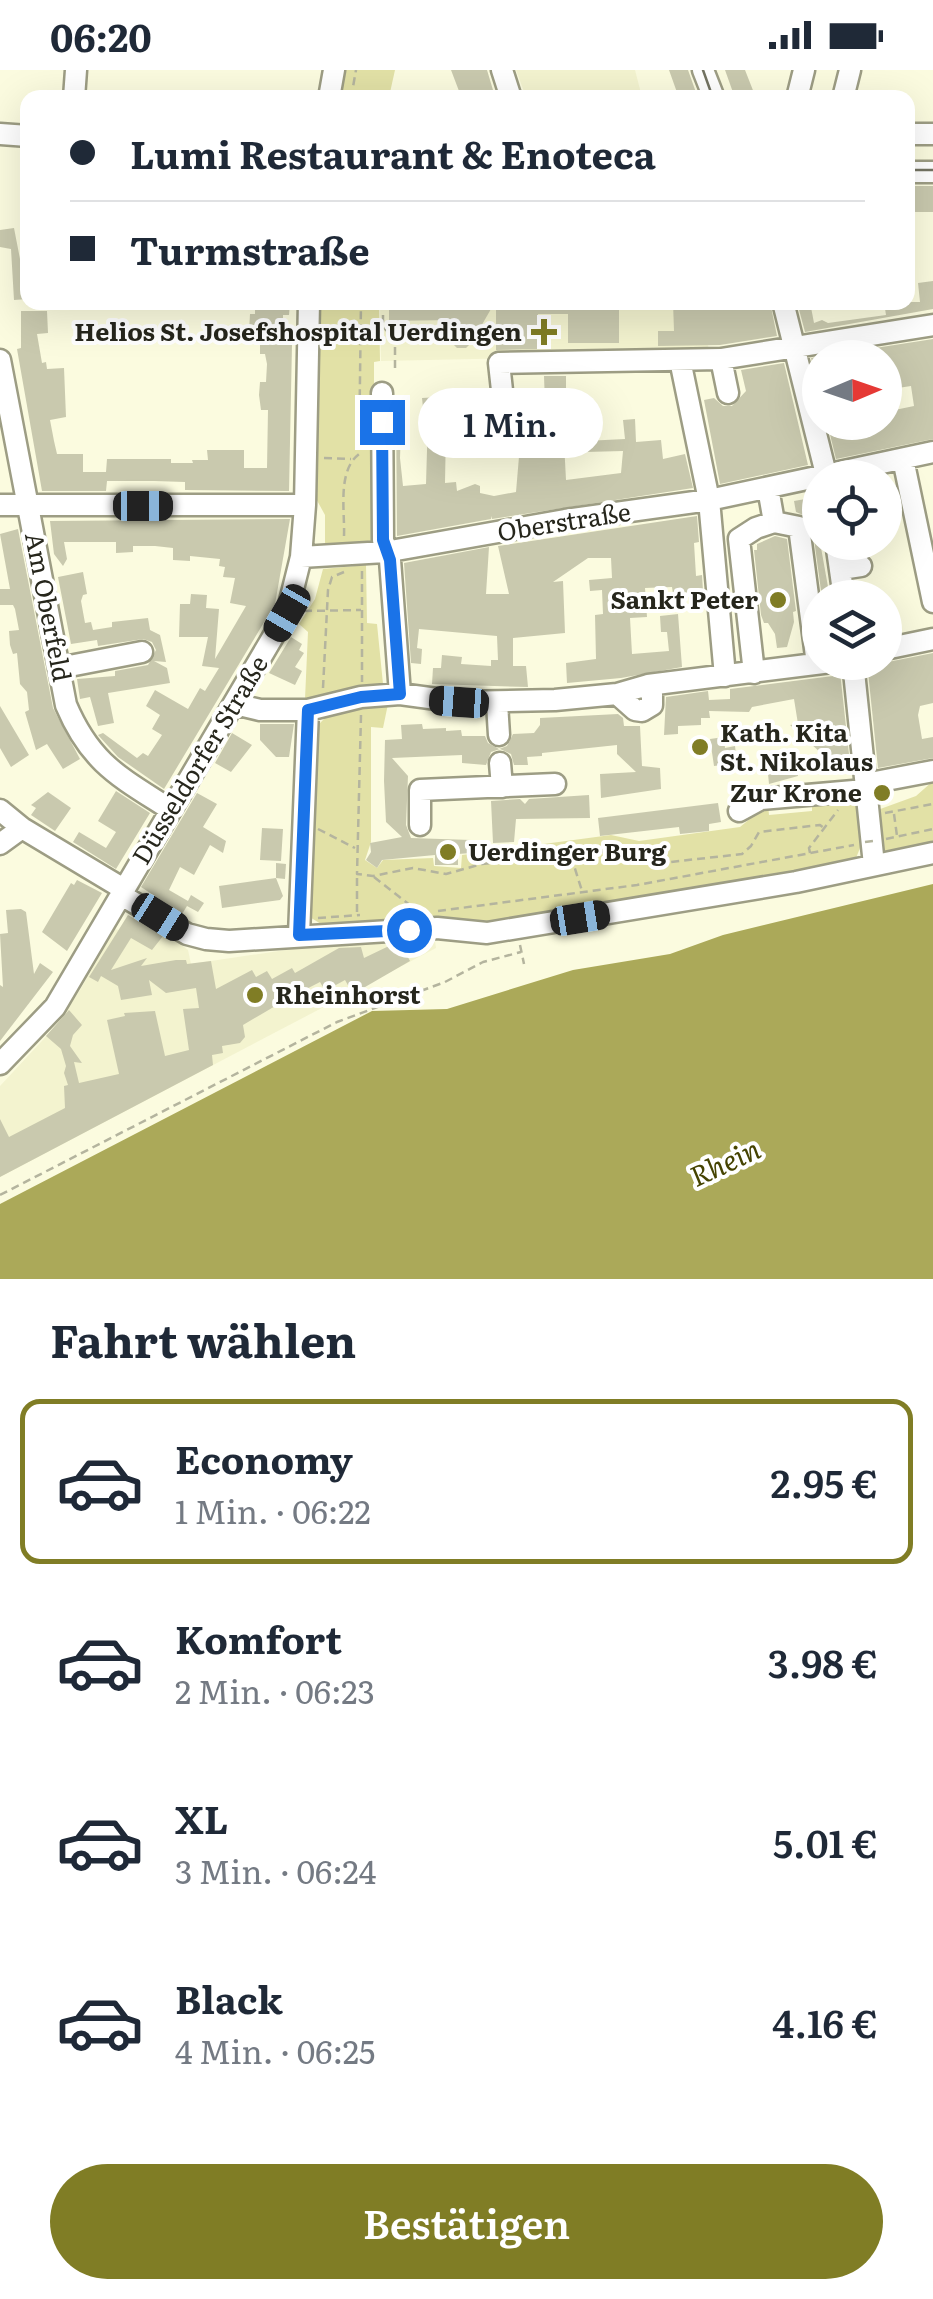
<!DOCTYPE html>
<html lang="de">
<head>
<meta charset="utf-8">
<style>
	body { margin:0; font-family:Literata,serif; background:#f2f2f3; color:#1f2937; height:100vh; display:flex; flex-direction:column; font-size:38px; white-space:nowrap }
	* { box-sizing:border-box; margin:0 }
	p { font-size:32px; color:#747a83 }
	.icon { flex:none; width:55px; height:55px; fill:none; stroke:currentColor; stroke-width:2; stroke-linecap:round; stroke-linejoin:round }
	.map { position:relative; height:1209px; overflow:hidden }
	.side { display:flex; flex-direction:column; background:#fff; flex:1 }
	.side>* { flex:none }
	.top-card { position:absolute; left:20px; top:20px; width:895px; height:220px; border-radius:20px; box-shadow:0 10px 40px #0002; display:grid; align-content:center; height:220px; padding:0 50px; background:#fff }
	.needle { width:65px; rotate:88deg }
	.fabs { position:absolute; left:802px; top:270px; display:grid; gap:20px }
	.fabs a { display:grid; place-items:center; width:100px; height:100px; border-radius:50%; background:#fff; box-shadow:0 10px 40px #0002; font-size:50px }
	.end { position:absolute; width:45px; height:45px; margin:-22px; border:12px solid #1a73e8; background:#fff; box-shadow:0 0 0 5px #fff }
	.from { border-radius:50% }
	.bubble { position:absolute; height:70px; border-radius:35px; background:#fff; box-shadow:0 10px 40px #0002; font-size:32px; font-weight:600; line-height:70px; text-align:center }
	.car { position:absolute; width:30px; height:60px; margin:-30px -15px; border-radius:12px; box-shadow:0 0 8px 2px #0007; background:linear-gradient(#222 24%,#8ab4d8 0 40%,#222 0 76%,#8ab4d8 0 86%,#222 0) }
	.top-card b { display:flex; align-items:center; gap:35px; height:95px; font-size:38px }
	.top-card b+b { border-top:2px solid #e0e1e3 }
	.top-card i { width:25px; height:25px; background:#1f2937 }
	ul { padding:0; list-style:none }
	li { display:flex; align-items:center; gap:30px; height:165px; margin:0 20px 15px; padding:0 30px; border:5px solid transparent; border-radius:20px }
	li div { flex:1 }
	li b { display:block; font-size:38px }
	li em { font-style:normal; font-weight:600 }
	li.selected { border-color:#807d25 }
	li>.icon { width:90px; height:90px; stroke-width:1.5 }
	h2 { padding:0 50px; font-size:45px; line-height:120px }
	.action { display:flex; gap:20px; margin-top:auto; padding:20px 50px }
	.action a { flex:1; height:115px; border-radius:60px; background:#807d25; color:#fff; font-size:40px; font-weight:600; line-height:115px; text-align:center }
	.status { display:flex; justify-content:space-between; align-items:center; height:70px; padding:0 50px; background:#fff; direction:ltr }
	.status svg { height:28px; fill:currentColor }
	.map>svg:first-child { display:block }
</style>
</head>
<body>
<div class="status"><b>06:20</b><svg viewBox="0 0 49 12"><path d="M0 12V9h3v3zM5 12V6h3v6zM10 12V3h3v9zM15 12V0h3v12zM26 1h20v11H26zM47 4h2v5h-2z"/></svg></div>
<div class="map">
<svg width="933" height="1209" viewBox="0 0 933 1209">
	<rect width="100%" height="100%" fill="#fbfbdf"/>
	<path fill="#f3f3cf" d="M516 0H635L642 27H526Z
		M380 233H709L708 284 381 291Z
		M128 845 178 872 188 880 191 894 359 869 434 864 436 878 0 1107V1016L53 959 80 920 115 859 119 860Z"/>
	<path fill="#e2e1a6" d="M346 0H395L389 27H341Z
		M318 233H379L380 291 374 292V469L370 472 325 476V445L314 425Z
		M366 495 367 553 377 554 383 614 305 629 308 562 299 554 315 529 323 499Z
		M388 634 383 658 371 657V772L365 790 377 798 383 790 433 788 434 796 461 798 462 785 611 765 639 771 740 757 768 734 769 745 812 741V730H858L865 777 860 778 854 793 490 856 331 860 308 846 315 658 327 646Z
		M933 711V778L885 785 876 775 872 742 916 726Z"/>
	<path fill="#aba959" d="M933 814V1209H0V1134L372 941 447 939 573 900 670 884 723 865Z"/>
	<path fill="#c9c9ae" fill-rule="evenodd" d="M451 0H487L493 20 459 21Z
		M669 0H688L698 28H679Z
		M725 0H745L756 28H735Z
		M908 116H933V142H908Z
		M14 158 20 189H28V229L14 230 11 179 0 177V160Z
		M933 211V239L805 262 797 232H810L814 253 822 250 828 253 886 245 884 232H920L918 213Z
		M389 232H495L472 272 466 278H457L450 271V250L389 251Z
		M496 232H619V273H568V244H538V279L496 280Z
		M673 232H708L709 240 734 238 733 233 738 232H770L777 266 720 275 658 276V261H674Z
		M255 233H290L289 245H283V274H292L289 421 185 420V412L154 411H107L106 421H42L17 279 21 278V241H47L48 263 37 264 42 293 46 292 47 299 64 298 66 347 50 350 54 371 57 384H83V402H106L107 389H171V393H193L192 390H208L207 380H244V398H267L268 340H261L259 325 260 312H266L267 294 265 284H260V267H253V262H249L250 244H255Z
		M933 269V369L836 389 827 352H862L864 360 885 356V342L914 336 911 316 885 320V288H820V323L811 288Z
		M784 293 808 395 720 414 704 330 714 328 723 336H732L746 321 741 300Z
		M544 306H566V336L584 334 585 371 625 369 623 350 635 349 636 372 661 370 663 389 685 384 693 418 492 449V446L491 449 397 466 396 329H402L400 388 403 416 426 414 428 347H424L422 328 440 327 441 336 489 332 492 352 446 357 445 413 456 412 457 421 475 414 480 416V423L494 426 516 422 521 363 546 361ZM583 371 585 382 623 381 621 403 566 410 564 372Z
		M817 427 820 472 830 528H822L812 454 808 447 796 442 794 431Z
		M697 446 699 472 694 473 696 506 702 505 703 521 685 523V530L674 531 672 517 645 518 647 547 630 548 632 584 669 581 667 562H661L660 546 678 544 682 597 621 608 567 613 566 593 596 589 595 545 603 544 602 520 590 521 589 510 612 508 611 488H588L553 512 563 511 565 563 513 568V596H526L528 617 432 614 433 598H441L442 585 462 587 461 594 491 596V590H498L497 566 419 559 417 578 422 579 421 594 411 593 404 493 489 477 486 524H509L498 476Z
		M290 449 275 534 164 719 118 687 98 665 103 663 137 688 143 683 148 686 162 665 152 659 160 645 146 636 155 620 188 639 200 618 205 621 219 598 202 596 208 567H179L180 534H190L191 524 207 525 206 538 219 539 215 589 246 536 230 533 235 508 223 507 225 497 219 496 220 489 190 486V491L173 490V478L155 476H133V482L116 483V472H64L67 489 63 496 54 484 50 451Z
		M18 459 53 638 80 689 63 699 47 674 36 680 25 642 29 640 27 622 20 614 17 583 13 584 10 575 9 561 19 560 15 539 13 535H0V519H10L0 464Z
		M775 466 787 469 796 541 793 542 794 552 787 577 777 578 775 564 768 553H764L761 545 754 480H757V474Z
		M83 502 87 524 83 525 81 531 85 553 91 552 93 560 112 557V552L148 548 150 560 160 565 166 592 154 591 167 598 170 613 108 623 114 653 98 656 90 627 80 629 77 609 115 606V601L148 595 156 580 152 572 143 569 98 576 97 570 71 574 58 507Z
		M291 567 302 574 299 580 304 583 295 597 302 601 295 615 269 603Z
		M933 583V633L920 636 918 645 922 669 933 667V688L878 698 867 592H888Z
		M840 602 850 693 832 694 831 682 821 683 790 655 798 654 794 629 752 637 749 642 709 641 710 648H701V655L678 656V664L664 665 666 627 708 621 709 630 730 629V619L833 606Z
		M0 636 29 685 11 697 0 678Z
		M618 644 623 648 624 656H640L642 696 660 698 661 719 601 728 600 704 636 702 617 684V675L542 683V686L527 687 528 695H514L511 684 500 679 491 682 486 695 462 693V685L392 688 408 706 406 755 411 768 471 770V783L458 784V795H435V785L382 790 377 798 366 790 371 782 370 773 402 767 386 752 384 711 385 670 402 669 401 655 422 654 423 659 446 658V661L461 660 462 666H485L488 673 499 679 507 676 513 664 534 663 540 655V648Z
		M260 654H294L289 687H276L260 670Z
		M232 663 252 675 231 702 215 693Z
		M724 667 725 678 735 676 737 693 714 696 710 669Z
		M796 687 798 706 769 714 768 704 764 701 774 689Z
		M116 721 150 743 116 799 73 772 79 762 106 778 116 762 98 751Z
		M48 722 71 738 55 761 31 745 36 738 31 735Z
		M197 723 217 734 203 757 226 771 223 783 210 775 194 805 180 797 169 820 188 831 191 825 204 833 198 842 187 836 182 844 141 817Z
		M589 725 590 748 516 749 514 772 493 773 491 731 520 729 525 734 529 729Z
		M718 733 721 752 709 754V761L680 764 679 757 600 766 598 748Z
		M262 758 283 759 281 791 260 790Z
		M276 793 286 794 285 809 276 808 283 826 280 830 222 838 219 816 276 808Z
		M77 810 102 823 67 881 42 862 71 813 74 815Z
		M21 839 26 842 34 904 40 893 53 902 0 971V915L3 917 0 864 8 863 6 840Z
		M128 845 163 866 152 880 131 868 111 900 147 888 141 896 176 890H186L187 894 211 891 216 919 252 900 256 907 267 901 272 909 292 898 295 903 339 878 361 877 364 888 391 875 401 874 410 891 353 924 345 910 325 921 320 912 289 928 243 955 245 967 240 973 222 976 223 983 212 985 213 995 0 1107V1049L9 1067 65 1038 64 1016 68 1015 64 1003 66 996 61 979 46 966 69 940 82 955 73 965 70 976 82 993 74 992 79 1013 119 1004 107 950 125 946 124 943 155 941 165 986 189 980 183 939 199 938 196 918 166 923 149 910 152 925 121 930 118 916 101 906 98 912 89 907Z"/>
	<g fill="none" stroke-linecap="round" stroke-linejoin="round">
		<g stroke="#9d9d84" stroke-width="25">
			<path id="minor" d="M502 0 511 28
				M703 0 714 28
				M74 28 76 0
				M329 28 334 0
				M797 28 804 0
				M843 28 850 0
				M0 64 28 66
				M908 64H933
				M908 102H933
				M783 232 827 408
				M721 289 728 323
				M0 290 66 635C91 694 120 707 171 740
				M680 290 709 430 725 606
				M382 323 383 470 390 490 400 624
				M508 375 499 293 721 289 933 255
				M903 389 933 532
				M0 435H305
				M774 452 799 457 817 594
				M836 472 844 528
				M301 487 385 482 565 450 709 430 933 382
				M841 499 861 496
				M885 579 933 569
				M853 592 874 795
				M59 598 142 582
				M754 603 739 469 756 458 774 452 768 418
				M617 624 635 640 642 641 652 635V623L648 615
				M497 633 499 665
				M235 634 260 640H308L361 627 400 624 459 632 555 630 617 624 648 615 831 592
				M500 693 502 717
				M865 714 933 701
				M0 740 22 758 117 815 128 829 187 864 206 869 229 871 437 858 487 863 796 812 933 783
				M739 741 761 729 865 720
				M420 755V720L555 714
				M0 774 22 758
				M299 865 308 640
				M0 994 55 937 287 543 301 487 305 435 309 232"/>
		</g>
		<path stroke="#b4b49e" stroke-width="2.5" stroke-dasharray="8 5" stroke-linecap="butt" d="M351 28 356 0
			M383 232V257L388 262 440 260
			M395 264V300
			M324 388 351 389
			M344 466C345 441 337 401 359 384L361 232
			M362 501V612
			M304 541 361 540
			M323 618 328 520 332 507 344 502
			M361 645 357 804 373 806 413 798 446 804 482 794 627 779 653 794 742 784 751 776 759 762 820 755 824 758
			M885 743 933 734
			M894 744 897 766
			M318 759 355 778
			M886 769 933 759
			M810 783 809 778 838 740
			M571 786 582 821
			M374 807 411 836V841
			M438 841 637 815 854 775
			M357 842V805
			M318 848 360 845
			M520 875 524 894
			M0 1125 337 952 445 912 483 892 521 882"/>
		<use href="#minor" stroke="#fff" stroke-width="20"/>
		<path stroke="#737362" stroke-width="2.5" d="M703 0 713 28
			M908 100H933"/>
		<path stroke="#b4b49e" stroke-width="2.5" stroke-dasharray="8 5" stroke-linecap="butt" d="M865 772 874 771"/>
	</g>
	<g fill="none" stroke-linecap="round" stroke-linejoin="round">
		<path stroke="#1a73e8" stroke-width="12" d="M382 352 383 470 390 490 400 624 361 627 308 640 299 865 409 860"/>
	</g>
	<g fill="#807d25" stroke="#fff" stroke-width="4">
		<path d="M539 247h10v10h10v10h-10v10h-10v-10h-10v-10h10z"/>
		<circle cx="778" cy="530" r="10"/>
		<circle cx="700" cy="677" r="10"/>
		<circle cx="882" cy="723" r="10"/>
		<circle cx="448" cy="782" r="10"/>
		<circle cx="255" cy="925" r="10"/>
	</g>
	<g text-anchor="middle" stroke-width="8" stroke-linejoin="round" paint-order="stroke">
		<g font-size="25" font-weight="bold" fill="#26261c" stroke="#fff" text-anchor="end">
			<text x="522" y="271">Helios St. Josefshospital Uerdingen</text>
			<text x="758" y="539">Sankt Peter</text>
			<text x="720" y="672" text-anchor="start">Kath. Kita<tspan x="720" dy="29">St. Nikolaus</tspan></text>
			<text x="862" y="732">Zur Krone</text>
			<text x="468" y="791" text-anchor="start">Uerdinger Burg</text>
			<text x="275" y="934" text-anchor="start">Rheinhorst</text>
		</g>
		<g font-size="25" fill="#26261c" stroke="#fff">
			<text transform="translate(564 452) rotate(-9)" y="9">Oberstraße</text>
			<text transform="translate(48 537) rotate(79)" y="9">Am Oberfeld</text>
			<text transform="translate(200 690) rotate(-59)" y="9">Düsseldorfer Straße</text>
		</g>
		<g font-size="28" font-style="italic" fill="#454301" stroke="#fff">
			<text transform="translate(725 1093) rotate(-25)" y="10">Rhein</text>
		</g>
	</g>
</svg>
<div class="fabs">
<a><svg class="needle" viewBox="-14 -14 28 28"><path d="M0-13l5 13h-10z" fill="#e53935"/><path d="M0 13l5-13h-10z" fill="#747a83"/></svg></a>
<a><svg class="icon" aria-label="locate" viewBox="0 0 24 24"><circle cx="12" cy="12" r="6"/><path d="M12 2v4M12 18v4M2 12h4M18 12h4"/></svg></a>
<a><svg class="icon" aria-label="layers" viewBox="0 0 24 24"><path d="M12 4l9 5-9 5-9-5zM3 14l9 5 9-5"/></svg></a>
</div>
<i class="end from" style="left:409px;top:860px"></i>
<i class="end" style="left:382px;top:352px"></i>
<div class="bubble" style="left:418px;top:318px;width:185px">1 Min.</div>
<i class="car" style="left:143px;top:436px;rotate:90deg"></i>
<i class="car" style="left:287px;top:543px;rotate:210deg"></i>
<i class="car" style="left:459px;top:632px;rotate:274deg"></i>
<i class="car" style="left:160px;top:847px;rotate:122deg"></i>
<i class="car" style="left:580px;top:848px;rotate:81deg"></i>
<div class="top-card">
<b><i class="from"></i>Lumi Restaurant &amp; Enoteca</b>
<b><i></i>Turmstraße</b>
</div>
</div>
<section class="side">
<h2>Fahrt wählen</h2>
<ul>
<li class="selected"><svg class="icon" aria-label="car" viewBox="0 0 24 24"><path d="M5 17H2v-5l4-1 3-4h7l3 4 3 1v5h-3M9 17h6M6 11h13"/><circle cx="7" cy="17" r="2"/><circle cx="17" cy="17" r="2"/></svg><div><b>Economy</b><p>1 Min. · 06:22</p></div><em>2.95 €</em></li>
<li><svg class="icon" aria-label="car" viewBox="0 0 24 24"><path d="M5 17H2v-5l4-1 3-4h7l3 4 3 1v5h-3M9 17h6M6 11h13"/><circle cx="7" cy="17" r="2"/><circle cx="17" cy="17" r="2"/></svg><div><b>Komfort</b><p>2 Min. · 06:23</p></div><em>3.98 €</em></li>
<li><svg class="icon" aria-label="car" viewBox="0 0 24 24"><path d="M5 17H2v-5l4-1 3-4h7l3 4 3 1v5h-3M9 17h6M6 11h13"/><circle cx="7" cy="17" r="2"/><circle cx="17" cy="17" r="2"/></svg><div><b>XL</b><p>3 Min. · 06:24</p></div><em>5.01 €</em></li>
<li><svg class="icon" aria-label="car" viewBox="0 0 24 24"><path d="M5 17H2v-5l4-1 3-4h7l3 4 3 1v5h-3M9 17h6M6 11h13"/><circle cx="7" cy="17" r="2"/><circle cx="17" cy="17" r="2"/></svg><div><b>Black</b><p>4 Min. · 06:25</p></div><em>4.16 €</em></li>
</ul>
<div class="action"><a>Bestätigen</a></div>
</section>
</body>
</html>
